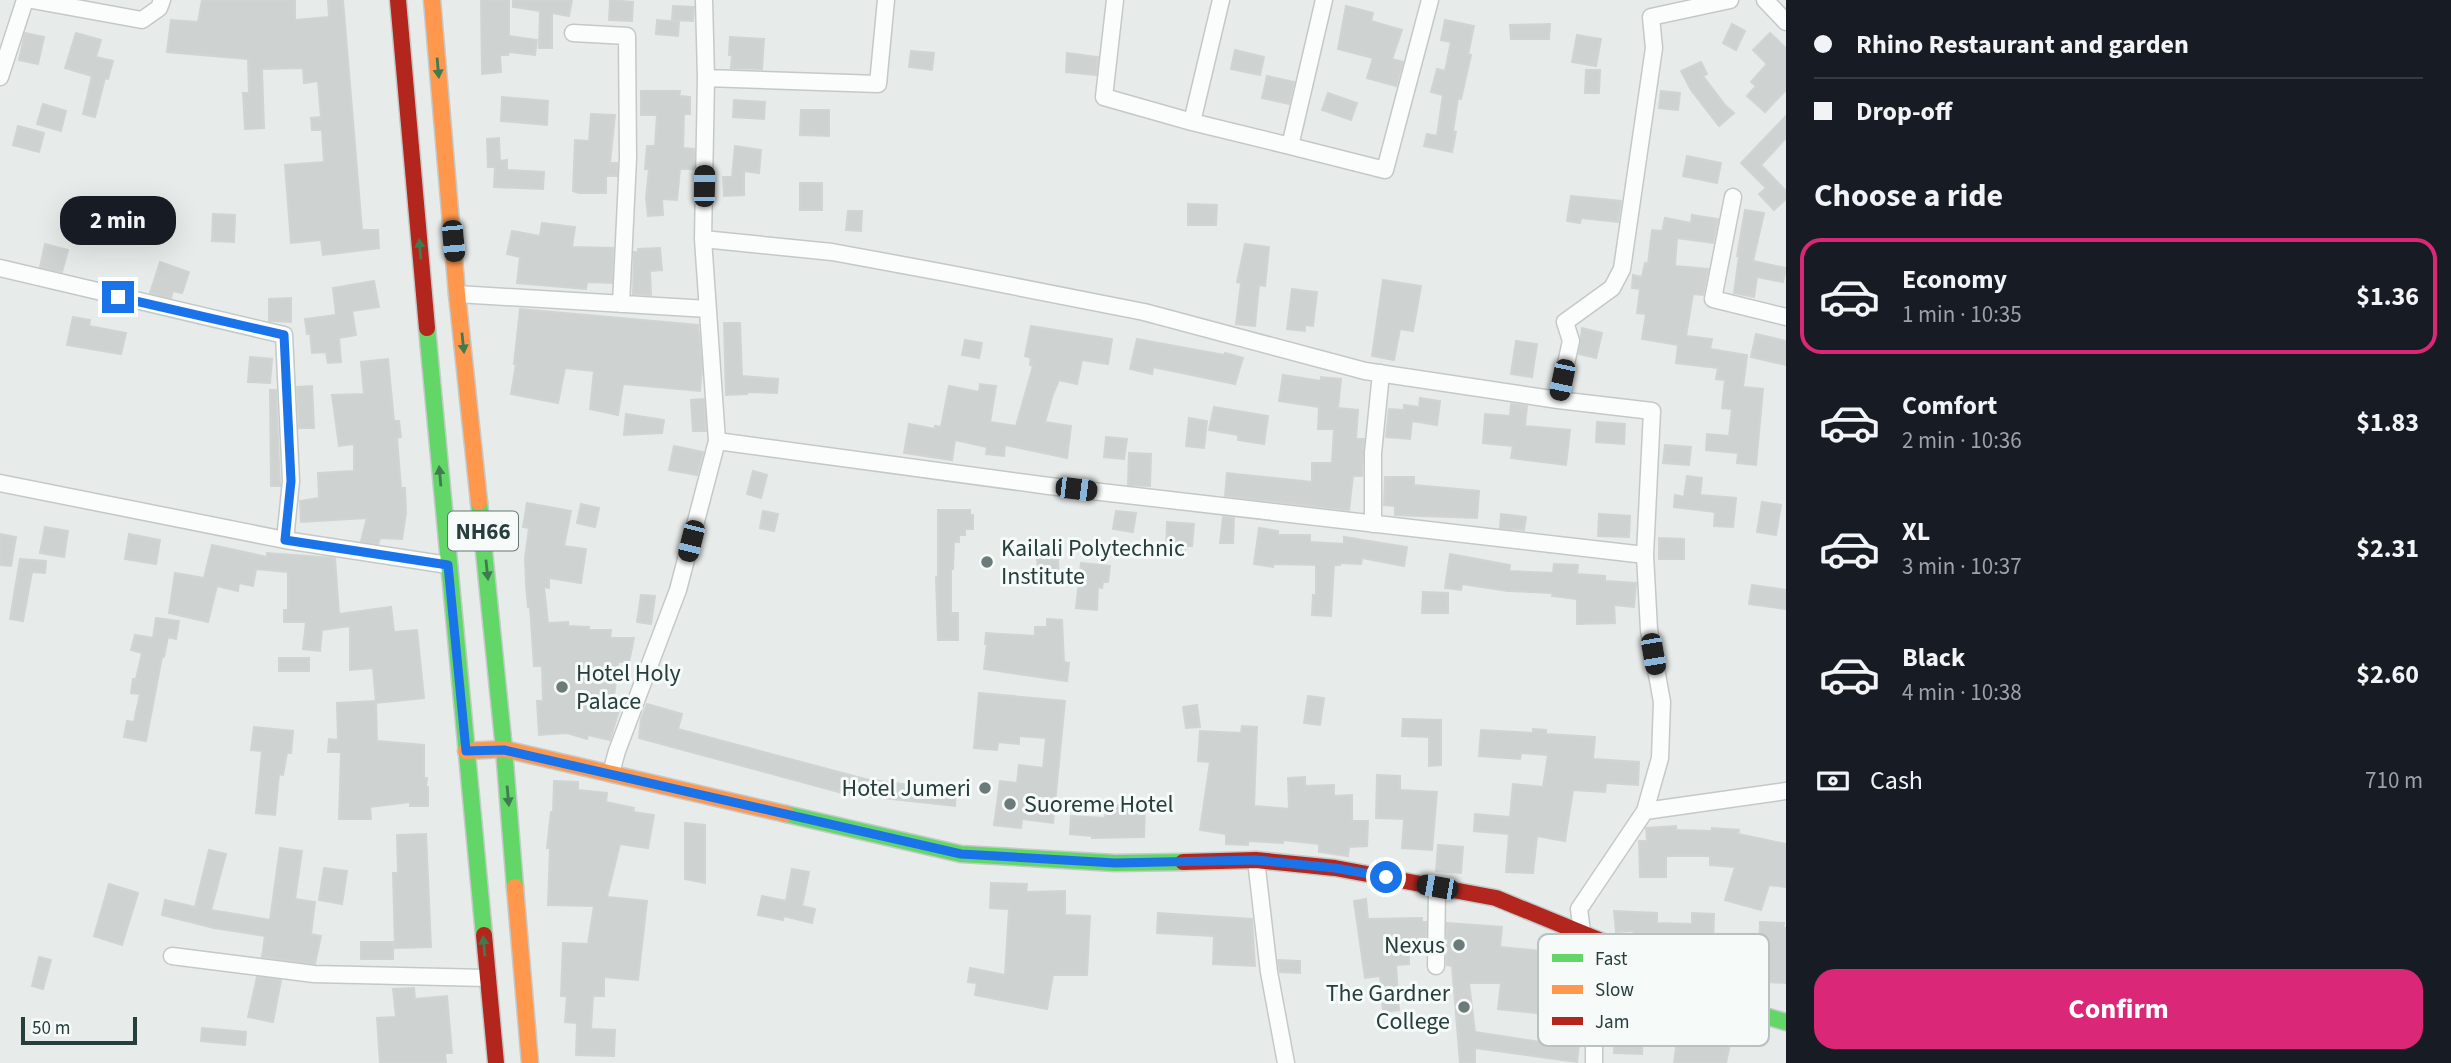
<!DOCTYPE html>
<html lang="en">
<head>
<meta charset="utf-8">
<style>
	body { margin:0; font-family:"Source Sans 3",sans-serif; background:#20242c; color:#f1f3f6; height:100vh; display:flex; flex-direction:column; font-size:26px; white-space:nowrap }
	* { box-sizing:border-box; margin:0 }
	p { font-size:23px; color:#9ea1a6 }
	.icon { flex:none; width:38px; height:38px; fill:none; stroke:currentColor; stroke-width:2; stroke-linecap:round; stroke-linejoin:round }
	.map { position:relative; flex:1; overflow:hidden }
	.drawer { display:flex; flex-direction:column; background:#171b24; width:665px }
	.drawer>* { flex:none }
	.top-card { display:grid; align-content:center; height:154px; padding:0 28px; background:#171b24 }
	.scale { position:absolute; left:21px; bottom:18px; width:116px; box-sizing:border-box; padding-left:7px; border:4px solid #263e3c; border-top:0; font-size:19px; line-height:24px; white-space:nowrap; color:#263e3c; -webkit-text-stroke:5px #f6faf9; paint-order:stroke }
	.end { position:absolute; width:32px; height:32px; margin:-16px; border:9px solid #1a73e8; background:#fff; box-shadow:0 0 0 4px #fff }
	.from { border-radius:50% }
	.bubble { position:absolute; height:49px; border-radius:21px; background:#171b24; box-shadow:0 7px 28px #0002; font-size:23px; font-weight:700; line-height:49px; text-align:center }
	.car { position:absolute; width:21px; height:42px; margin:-21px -10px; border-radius:9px; box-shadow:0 0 5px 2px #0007; background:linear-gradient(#222 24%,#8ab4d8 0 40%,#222 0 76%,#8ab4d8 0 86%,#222 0) }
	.top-card b { display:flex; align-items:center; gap:24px; height:66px; font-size:26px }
	.top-card b+b { border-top:2px solid #363941 }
	.top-card i { width:18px; height:18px; background:#f1f3f6 }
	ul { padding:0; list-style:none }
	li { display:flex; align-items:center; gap:21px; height:116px; margin:0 14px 10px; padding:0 14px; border:4px solid transparent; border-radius:21px }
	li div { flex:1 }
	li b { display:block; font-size:26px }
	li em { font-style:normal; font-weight:700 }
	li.current { border-color:#db2777 }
	li>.icon { width:63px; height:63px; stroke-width:1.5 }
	h2 { padding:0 28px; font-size:32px; line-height:84px }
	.pay { display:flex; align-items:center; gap:18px; height:77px; padding:0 28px; font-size:26px }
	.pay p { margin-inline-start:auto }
	.primary-button { display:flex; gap:14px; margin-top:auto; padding:14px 28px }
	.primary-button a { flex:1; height:80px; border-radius:21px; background:#db2777; color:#fff; font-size:28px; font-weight:700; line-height:80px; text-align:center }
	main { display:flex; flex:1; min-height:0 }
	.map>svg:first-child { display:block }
</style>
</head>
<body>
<main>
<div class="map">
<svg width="1786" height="1063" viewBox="0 0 1786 1063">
	<rect width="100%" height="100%" fill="#e7ecea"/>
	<path fill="#ced3d2" stroke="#d0d5d3" stroke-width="2" d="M202 0H295V20L329 17 328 0H343L362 230H378L379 248 323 255 321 240 291 243 285 165 324 162 322 130H312L311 118 321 117 318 81 304 83 303 68 262 69 264 128 245 129 243 93H249L248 59 167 52 171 20 198 22Z
		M481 0H509V36L537 40 535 55 509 52 508 55H500L501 72 482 74Z
		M513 0H572L569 16 552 13V48H539L540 11 513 7Z
		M610 0 633 2 632 21 609 20Z
		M673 6 694 7 693 21 672 20Z
		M1346 6 1373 13 1371 21 1402 30 1392 59 1403 62 1396 86 1367 78 1373 58 1338 49Z
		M657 20 679 22 678 36 656 34Z
		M1445 20 1474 26 1468 55H1471L1461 99 1458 98 1453 131 1456 132 1452 152 1424 146 1427 134 1437 136 1443 95 1431 92 1437 69 1445 71 1451 42 1441 40Z
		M1550 24 1549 39H1511L1510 25Z
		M1732 24 1745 31 1736 50 1723 43Z
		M25 33 44 37 38 64 19 60Z
		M76 33 101 40 96 57 113 61 108 79 105 78 95 117 83 114 92 76 65 68Z
		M1770 33 1786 48V90L1765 112 1747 96 1756 86 1751 82 1767 64 1753 50Z
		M1577 35 1601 39 1596 66 1572 62Z
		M730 37 764 39 762 69 731 68 732 55H729Z
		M1235 50 1264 57 1260 75 1231 69Z
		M911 51 934 53 932 70 909 67Z
		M1067 53 1098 57 1096 75 1066 72Z
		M1701 62 1707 74 1703 76 1725 105 1734 113 1719 126 1691 90 1681 71Z
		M1586 70H1600L1599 93H1585Z
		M1267 76 1294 82 1289 104 1262 98Z
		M641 91H680L679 96 690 97V114H684L683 148 694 149V169H680L677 200 662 199 663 215 648 216 646 198 649 169H645L647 146H655L657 115H641Z
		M1661 91 1680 93 1678 110 1659 108Z
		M1328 93 1357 103 1351 120 1322 110Z
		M502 97 548 101 547 125 501 121Z
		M734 100 765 102 764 119 733 117Z
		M43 104 66 111 61 131 37 124Z
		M801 110H829V136L800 135Z
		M591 114 615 115 610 163H617V176H606V193H579L573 191 575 140 589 141Z
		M1786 116V138L1761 165 1786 191V199L1774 210 1759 194 1766 188 1741 163Z
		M18 126 44 133 39 152 13 145Z
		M499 138 500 161 507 160V170L544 172 543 189 494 187 495 167H488L487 139Z
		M735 146 761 150 759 173 744 171V195L724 196 723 177H732Z
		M1687 156 1721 163 1717 183 1683 176Z
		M800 183H822V210H800Z
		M1571 196 1621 201 1618 222 1581 218 1580 223 1567 221Z
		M1188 204 1217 205 1216 225H1188Z
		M1745 210 1764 213 1753 261 1786 268 1783 282 1757 277 1754 297 1734 293 1739 256H1737Z
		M848 211H862L861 231 846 230Z
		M213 214 235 215 234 242 212 241Z
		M1692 215 1718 219 1713 243 1677 238 1675 266 1708 269 1703 295 1693 294 1686 336 1712 339 1710 349 1747 355 1743 387 1763 389 1756 465 1737 463 1738 453 1706 450 1707 434 1729 436 1732 409 1722 408 1725 380 1716 379 1718 368 1676 363 1678 345 1642 339 1646 314 1637 313 1640 289 1632 288 1633 275 1642 277 1645 263 1648 264 1652 230 1662 231 1665 218 1691 223Z
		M542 223 575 227 572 247 613 248 612 283 587 282 586 289 517 283 520 257 507 254 512 231 540 236Z
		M45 244 68 250 62 272 40 267Z
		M1245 244 1269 247 1265 286 1259 285 1255 326 1236 324 1241 283 1237 282Z
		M660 248 662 270 650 271 651 295 633 294 634 252H638V249Z
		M160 262 189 272 182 293 173 291 171 298 150 293Z
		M1383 280 1421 286 1413 331 1400 329 1394 360 1372 356Z
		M374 281 379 307 352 311 356 335 339 338 341 362 328 363 326 352 312 353 310 333 307 334 305 319 336 315 333 288Z
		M1292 289 1317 292 1313 326 1305 325V331L1287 329Z
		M291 298V322L269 321V299Z
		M520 309 698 325 702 369 700 391 623 384 618 415 590 409 594 371 565 368 558 403 511 394 516 364H514Z
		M73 317 90 320 89 326 126 333 121 354 67 345Z
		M724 323H740L742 376 778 379 777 393 747 392V394L726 395Z
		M1031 326 1112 339 1108 364 1082 360 1077 384 1059 380 1053 394 1045 422 1071 426 1067 458 1005 445 1004 456 986 454 987 447 955 440 952 460 904 453 909 424 935 429V426L941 427 949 386 979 392 980 384 996 386 990 422 1016 426 1033 366 1030 365 1031 358 1025 356Z
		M1582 328 1602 333 1596 358 1579 354Z
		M1756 334 1786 341V365L1751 357Z
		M1137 339 1224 355 1225 353 1243 358 1235 384 1153 367 1152 374 1130 369Z
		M965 340 982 343 979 358 962 355Z
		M1516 341 1537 344 1532 377 1511 374Z
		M250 357 272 359 270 383 248 382Z
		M388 359 394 421H399L401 437 397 438 401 488H405L406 513 402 539 380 538 378 544 361 541 367 518 301 522 300 501 319 498 318 473 354 471V444L339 446 332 395 364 394 361 362Z
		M1283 375 1321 381V377L1341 379 1338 408 1358 410 1356 439H1364L1362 476H1353L1349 510 1225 496 1227 473 1312 482V463H1332L1334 429H1318L1319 407 1279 401Z
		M312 386 314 428H299L297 387Z
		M270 390H276L280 486H271Z
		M1420 398 1440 401 1437 425 1412 421 1410 439 1386 437 1389 409 1404 410V405L1419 407Z
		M704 399 706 431H693L691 400Z
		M1511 404 1527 406 1525 426 1570 430 1566 465 1511 458 1513 446 1483 443 1485 414 1510 416Z
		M1214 407 1268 416 1264 444 1238 440V435L1209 430Z
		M626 414 664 420 662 433 624 435Z
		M1189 418 1207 421 1204 448 1186 446Z
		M1597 422 1625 424 1624 444 1596 442Z
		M1106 437 1127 439 1124 459 1104 457Z
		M1665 445 1691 447 1689 465 1663 463Z
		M674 446 703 452 697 475 669 470Z
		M1129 453 1151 454 1150 486 1128 485Z
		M753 471 767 475 761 498 747 494Z
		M1687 476 1702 478 1700 495 1736 498 1733 527 1714 526 1715 512 1674 507 1675 495 1684 497Z
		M1385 477H1414V485L1479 491 1477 518 1395 515V506L1384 505Z
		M1762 502 1781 505 1776 535 1757 532Z
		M527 503 571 511 564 546 586 549 581 583 549 578V588L544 587 548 623 568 622V626L589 627V630H611L610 638H634L629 662H618L613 706 620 707 610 740 588 735 587 739 567 733 539 735 537 701H543L542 666H534L530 607H528L526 585 525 558 529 528 523 527Z
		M581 504 599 508 595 527 577 523Z
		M938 510H970V515H973V529H965V535H959V542H954L953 569H951V613H958V640H938L936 577H938Z
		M763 511 778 514 774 531 760 528Z
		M1116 511 1136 513 1133 532 1113 529Z
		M1501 514 1526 517 1524 530 1500 528Z
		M1599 514 1630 516 1629 537 1598 536Z
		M1223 517 1234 518 1233 543H1220Z
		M1167 522 1194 524 1192 546H1185V554L1166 553Z
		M45 527 68 531 64 557 40 553Z
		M1259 528 1278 531V535H1310V542L1344 544V537L1407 547 1404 566 1362 558 1361 564 1340 563V565H1334L1331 616 1312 615 1313 595H1316V565L1273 564V567L1254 564Z
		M0 534 16 537 11 566 0 565Z
		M129 534 160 540 156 564 125 559Z
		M1659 538 1684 539V559H1659Z
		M212 545 267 557V553L335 558 339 614 391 607 394 632 417 630 424 698 376 703 373 668 350 670V626L322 630 320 651 303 649 306 622H284V610H288V572L256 569 253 586 239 583 238 591 217 586 208 622 169 613 175 573 204 578Z
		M1450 554 1510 565 1509 571 1553 573 1554 564 1578 565 1577 574 1605 576V581L1636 583 1634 607 1614 605 1615 623 1577 624V599L1552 596 1553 593 1508 591 1462 584 1461 590 1445 588Z
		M1037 558 1058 560 1059 580 1039 582Z
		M20 559 46 561 45 573 32 572 23 621 10 619Z
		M1081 563 1110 566 1108 582H1103L1102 588 1098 587 1097 610 1076 608Z
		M1752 585 1786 590V609L1749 604Z
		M1423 592 1448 593V613H1422Z
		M641 595 655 596 651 624 637 622Z
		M156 618 179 621 176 639 168 637 164 657H162L146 741 124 737 127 721 134 722 140 694 131 693 133 679H136L142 653 131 650 135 635 153 638Z
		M1047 619 1062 620 1064 662 1069 663 1067 681 984 669 987 644H985L986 633 1035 636V627H1047Z
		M279 658H309V671H279Z
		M979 693 1065 701 1053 823 1022 819 1021 828 994 825 1000 781 1017 783 1019 765 1043 768 1046 738 1019 736V744L998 742 997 750 974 748Z
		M1308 696 1324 698 1320 725 1304 723Z
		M376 701 377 741 424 745V778H427L426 787H428V806H410V802L370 807 371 819H339L341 752H328L329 739 338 740 337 703Z
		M647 704 682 714 678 729 865 779 956 791 955 806 846 794 639 738 641 719Z
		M1197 705 1200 727 1186 728 1183 707Z
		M1403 719 1441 720V765L1429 766V737L1402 736Z
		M1242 726 1257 727 1254 806 1289 809 1288 778 1305 777V786L1334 785V796L1352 795V821H1368L1367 846 1349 847 1348 856 1319 852V844L1283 840V843L1248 841V845L1226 844V834L1200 830 1210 762 1198 761 1200 731 1241 733Z
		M254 727 293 731 291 753H287L283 775 279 774 275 815 256 813 262 751 251 750Z
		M1533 729 1546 730V734L1595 737 1593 759 1639 762 1638 785 1606 783 1605 792 1573 790 1565 841 1537 836 1533 873 1506 872 1509 834 1474 831 1475 814 1510 817 1513 784 1543 787 1548 755 1521 753 1520 759 1479 756 1481 730 1533 733Z
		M1377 775 1400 776V790L1437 792 1432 850 1402 848 1404 819 1376 818Z
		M554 781 578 782V790L607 793 606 802 634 808 633 812 654 815 648 848 620 844 607 897 647 901 638 980 604 977V996H593L591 1029 615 1030 614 1056 576 1055 577 1023 565 1022 567 996H561L563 943 588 944 594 906 548 905 550 848H547L551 812H553Z
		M1106 805 1145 807 1144 837 1092 838V836L1070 834 1071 816 1105 818Z
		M685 823 705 825V883L685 879Z
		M1676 826V830L1712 831V828L1739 830 1738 834 1786 844V887L1769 885 1761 910 1725 900 1735 867 1710 865V856H1666V877H1640L1639 841H1647L1646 828Z
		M426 834 431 947 395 948 393 873H398L397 835Z
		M1438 845 1463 847 1461 873 1436 871Z
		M280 848 302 851 295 899 315 902 311 934 321 936 315 964 262 957 265 936 214 928 162 915 165 900 195 907 209 850 226 854 211 910 270 920Z
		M324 868 347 871 342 904 319 900Z
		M792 869 809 872 802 906 815 909 812 923 784 916 783 920 758 915 762 896 786 901Z
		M991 883 1027 884 1026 892 1065 891V915L1090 916 1087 975H1053L1047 1009 975 995 977 983 968 982 970 968 1005 975 1009 909 990 908Z
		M109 884 138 893 122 945 94 936Z
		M1366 899 1368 919 1422 918V922H1426V951L1409 953V964L1396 965 1399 1010 1383 1012 1380 976 1365 978 1354 901Z
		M1614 911 1657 913V923L1692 924V913L1714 914 1713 946 1676 945V952L1657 951 1633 940 1634 931 1616 932Z
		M1158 913 1252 919 1255 966 1213 964 1214 936 1157 933Z
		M1760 922 1784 923 1783 928H1786V983L1748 981 1750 955H1759Z
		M1447 923 1502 927 1500 947 1571 954 1568 994H1576L1574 1017 1498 1009 1501 983H1469L1475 1032 1560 1045V1043L1579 1045 1577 1062 1475 1048V1063H1460L1452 966 1447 965Z
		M361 942H393V959H361Z
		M39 957 51 960 43 989 32 986Z
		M1278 960 1300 961V973L1280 972Z
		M257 977 281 980 273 1022 248 1017Z
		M414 988 415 999 447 996 452 1053H445L446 1063H380L377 1018 396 1017 393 989Z
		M1659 1005 1680 1008 1676 1034 1643 1029 1642 1054 1614 1053 1615 1013 1657 1014Z
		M1679 1024 1732 1034 1726 1063H1674Z
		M202 1028 246 1032 245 1045 201 1041Z"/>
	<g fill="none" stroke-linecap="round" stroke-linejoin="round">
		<g stroke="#c4c9c7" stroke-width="19">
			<path id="street" d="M32 0 142 20 159 8 162 0
				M1115 0 1104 97 1192 122
				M1221 0 1192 122 1290 146 1324 0
				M1765 0 1786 22
				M573 33 627 36 628 158 621 304
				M0 77 25 0
				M706 78 878 84 886 0
				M1290 146 1385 170 1430 0
				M1733 197 1713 299 1786 317
				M703 239 832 252 951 274 1144 312 1365 371 1558 400 1652 411 1645 555 1649 630 1662 702 1660 758 1645 811 1579 909 1594 1023V1063
				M0 268 284 335 291 481 285 540
				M457 294 708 309
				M1558 400 1571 341 1565 322 1612 288 1622 269 1654 48 1651 17 1730 0
				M717 441 1049 486 1645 555
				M0 483 285 540 448 565
				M1373 524V453L1381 373
				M611 773 617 751 678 590 717 441 703 239 706 78 704 0
				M1645 811 1786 791
				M1256 860 1269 972 1286 1063
				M172 956 314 974 487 978
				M1436 966 1437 887"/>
		</g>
		<g stroke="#c4cac9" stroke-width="19">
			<path id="fast" d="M427 328 484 935
				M479 502 504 749 515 887
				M786 814 961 854 1115 863 1183 862
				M1606 943 1751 1012 1786 1022"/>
		</g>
		<g stroke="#c4cac9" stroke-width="19">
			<path id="slow" d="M432 0 457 294 479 502
				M466 751 504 749 786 814
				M515 887 530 1063"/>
		</g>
		<g stroke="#c4cac9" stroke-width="19">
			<path id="jam" d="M398 0 427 328
				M1183 862 1256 860 1335 868 1496 898 1606 943
				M484 935 496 1063"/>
		</g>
		<use href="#street" stroke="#fbfcfc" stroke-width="16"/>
		<use href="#fast" stroke="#63d668" stroke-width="16"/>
		<use href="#slow" stroke="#ff974d" stroke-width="16"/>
		<use href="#jam" stroke="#b3261e" stroke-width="16"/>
	</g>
	<defs><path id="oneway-solid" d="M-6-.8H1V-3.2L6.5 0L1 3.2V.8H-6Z" transform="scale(1.75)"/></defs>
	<g fill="#3e7b4e">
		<use href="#oneway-solid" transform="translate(438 68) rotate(85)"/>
		<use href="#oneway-solid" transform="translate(420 249) rotate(-95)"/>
		<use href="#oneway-solid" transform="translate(463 343) rotate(84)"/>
		<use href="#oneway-solid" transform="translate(440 476) rotate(-95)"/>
		<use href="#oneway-solid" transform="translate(487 570) rotate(84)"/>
		<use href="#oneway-solid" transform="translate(508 796) rotate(85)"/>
		<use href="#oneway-solid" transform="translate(484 946) rotate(-95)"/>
	</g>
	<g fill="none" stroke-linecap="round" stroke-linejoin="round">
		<path stroke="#1a73e8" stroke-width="9" d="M118 297 284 335 291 481 285 540 448 565 466 751 504 750 961 854 1115 863 1256 860 1335 868 1386 877"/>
	</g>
	<g fill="#6a7b79" stroke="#f6faf9" stroke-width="2.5">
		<circle cx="987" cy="562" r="7"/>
		<circle cx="562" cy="687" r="7"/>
		<circle cx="985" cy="788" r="7"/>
		<circle cx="1010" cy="804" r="7"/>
		<circle cx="1459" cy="945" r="7"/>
		<circle cx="1464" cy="1007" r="7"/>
	</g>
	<g text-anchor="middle" stroke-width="6" stroke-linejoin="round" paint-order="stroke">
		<rect fill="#f6faf9" stroke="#647675" stroke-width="2" x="448" y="511.5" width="70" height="39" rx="5"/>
		<g font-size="23" font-weight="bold" fill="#263e3c">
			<text x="483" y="539">NH66</text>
		</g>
		<g font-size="24" fill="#263e3c" stroke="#f6faf9" text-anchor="start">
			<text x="1001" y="556">Kailali Polytechnic<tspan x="1001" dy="28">Institute</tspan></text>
			<text x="576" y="681">Hotel Holy<tspan x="576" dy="28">Palace</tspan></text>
			<text x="971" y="796" text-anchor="end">Hotel Jumeri</text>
			<text x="1024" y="812">Suoreme Hotel</text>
			<text x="1445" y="953" text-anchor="end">Nexus</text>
			<text x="1450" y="1001" text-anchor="end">The Gardner<tspan x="1450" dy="28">College</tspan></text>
		</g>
	</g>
	<rect x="1538" y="934" width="231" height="112" rx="10" fill="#f6faf9" stroke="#b8c2c0" stroke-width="2"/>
	<rect x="1552" y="954" width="31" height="8" fill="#63d668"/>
	<rect x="1552" y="985" width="31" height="9" fill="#ff974d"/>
	<rect x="1552" y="1017" width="31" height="8" fill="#b3261e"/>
	<g font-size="19" fill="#263e3c">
		<text x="1595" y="965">Fast</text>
		<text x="1595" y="996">Slow</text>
		<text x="1595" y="1028">Jam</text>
	</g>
</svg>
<div class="scale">50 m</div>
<i class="end from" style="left:1386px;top:877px"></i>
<i class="end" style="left:118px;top:297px"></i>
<div class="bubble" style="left:60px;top:196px;width:116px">2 min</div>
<i class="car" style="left:704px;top:186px;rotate:1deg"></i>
<i class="car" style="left:453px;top:241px;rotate:175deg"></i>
<i class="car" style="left:1562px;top:380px;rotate:192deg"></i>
<i class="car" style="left:1076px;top:489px;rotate:97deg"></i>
<i class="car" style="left:691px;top:541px;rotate:194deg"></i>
<i class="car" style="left:1653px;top:654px;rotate:170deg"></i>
<i class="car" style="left:1437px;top:887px;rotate:280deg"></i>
</div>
<section class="drawer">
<div class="top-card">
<b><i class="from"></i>Rhino Restaurant and garden</b>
<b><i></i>Drop-off</b>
</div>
<h2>Choose a ride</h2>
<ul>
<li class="current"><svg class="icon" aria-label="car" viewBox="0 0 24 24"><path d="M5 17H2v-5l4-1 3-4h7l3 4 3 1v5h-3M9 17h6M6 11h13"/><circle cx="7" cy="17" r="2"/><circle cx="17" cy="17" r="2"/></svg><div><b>Economy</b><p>1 min · 10:35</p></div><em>$1.36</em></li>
<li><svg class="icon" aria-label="car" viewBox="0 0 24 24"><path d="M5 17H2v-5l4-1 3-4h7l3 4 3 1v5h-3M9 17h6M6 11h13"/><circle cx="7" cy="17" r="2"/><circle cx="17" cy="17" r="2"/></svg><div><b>Comfort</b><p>2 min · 10:36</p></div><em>$1.83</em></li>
<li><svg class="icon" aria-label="car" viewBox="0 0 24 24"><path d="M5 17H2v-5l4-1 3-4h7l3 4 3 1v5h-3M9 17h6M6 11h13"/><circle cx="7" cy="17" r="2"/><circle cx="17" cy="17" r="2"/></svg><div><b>XL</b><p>3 min · 10:37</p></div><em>$2.31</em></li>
<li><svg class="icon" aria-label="car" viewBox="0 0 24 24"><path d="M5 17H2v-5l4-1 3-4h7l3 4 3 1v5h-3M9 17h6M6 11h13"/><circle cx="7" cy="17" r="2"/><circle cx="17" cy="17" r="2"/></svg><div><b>Black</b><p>4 min · 10:38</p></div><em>$2.60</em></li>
</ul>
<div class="pay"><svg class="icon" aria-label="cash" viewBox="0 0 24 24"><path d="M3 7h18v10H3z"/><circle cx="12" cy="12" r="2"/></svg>Cash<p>710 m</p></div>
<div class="primary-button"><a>Confirm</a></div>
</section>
</main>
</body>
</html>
